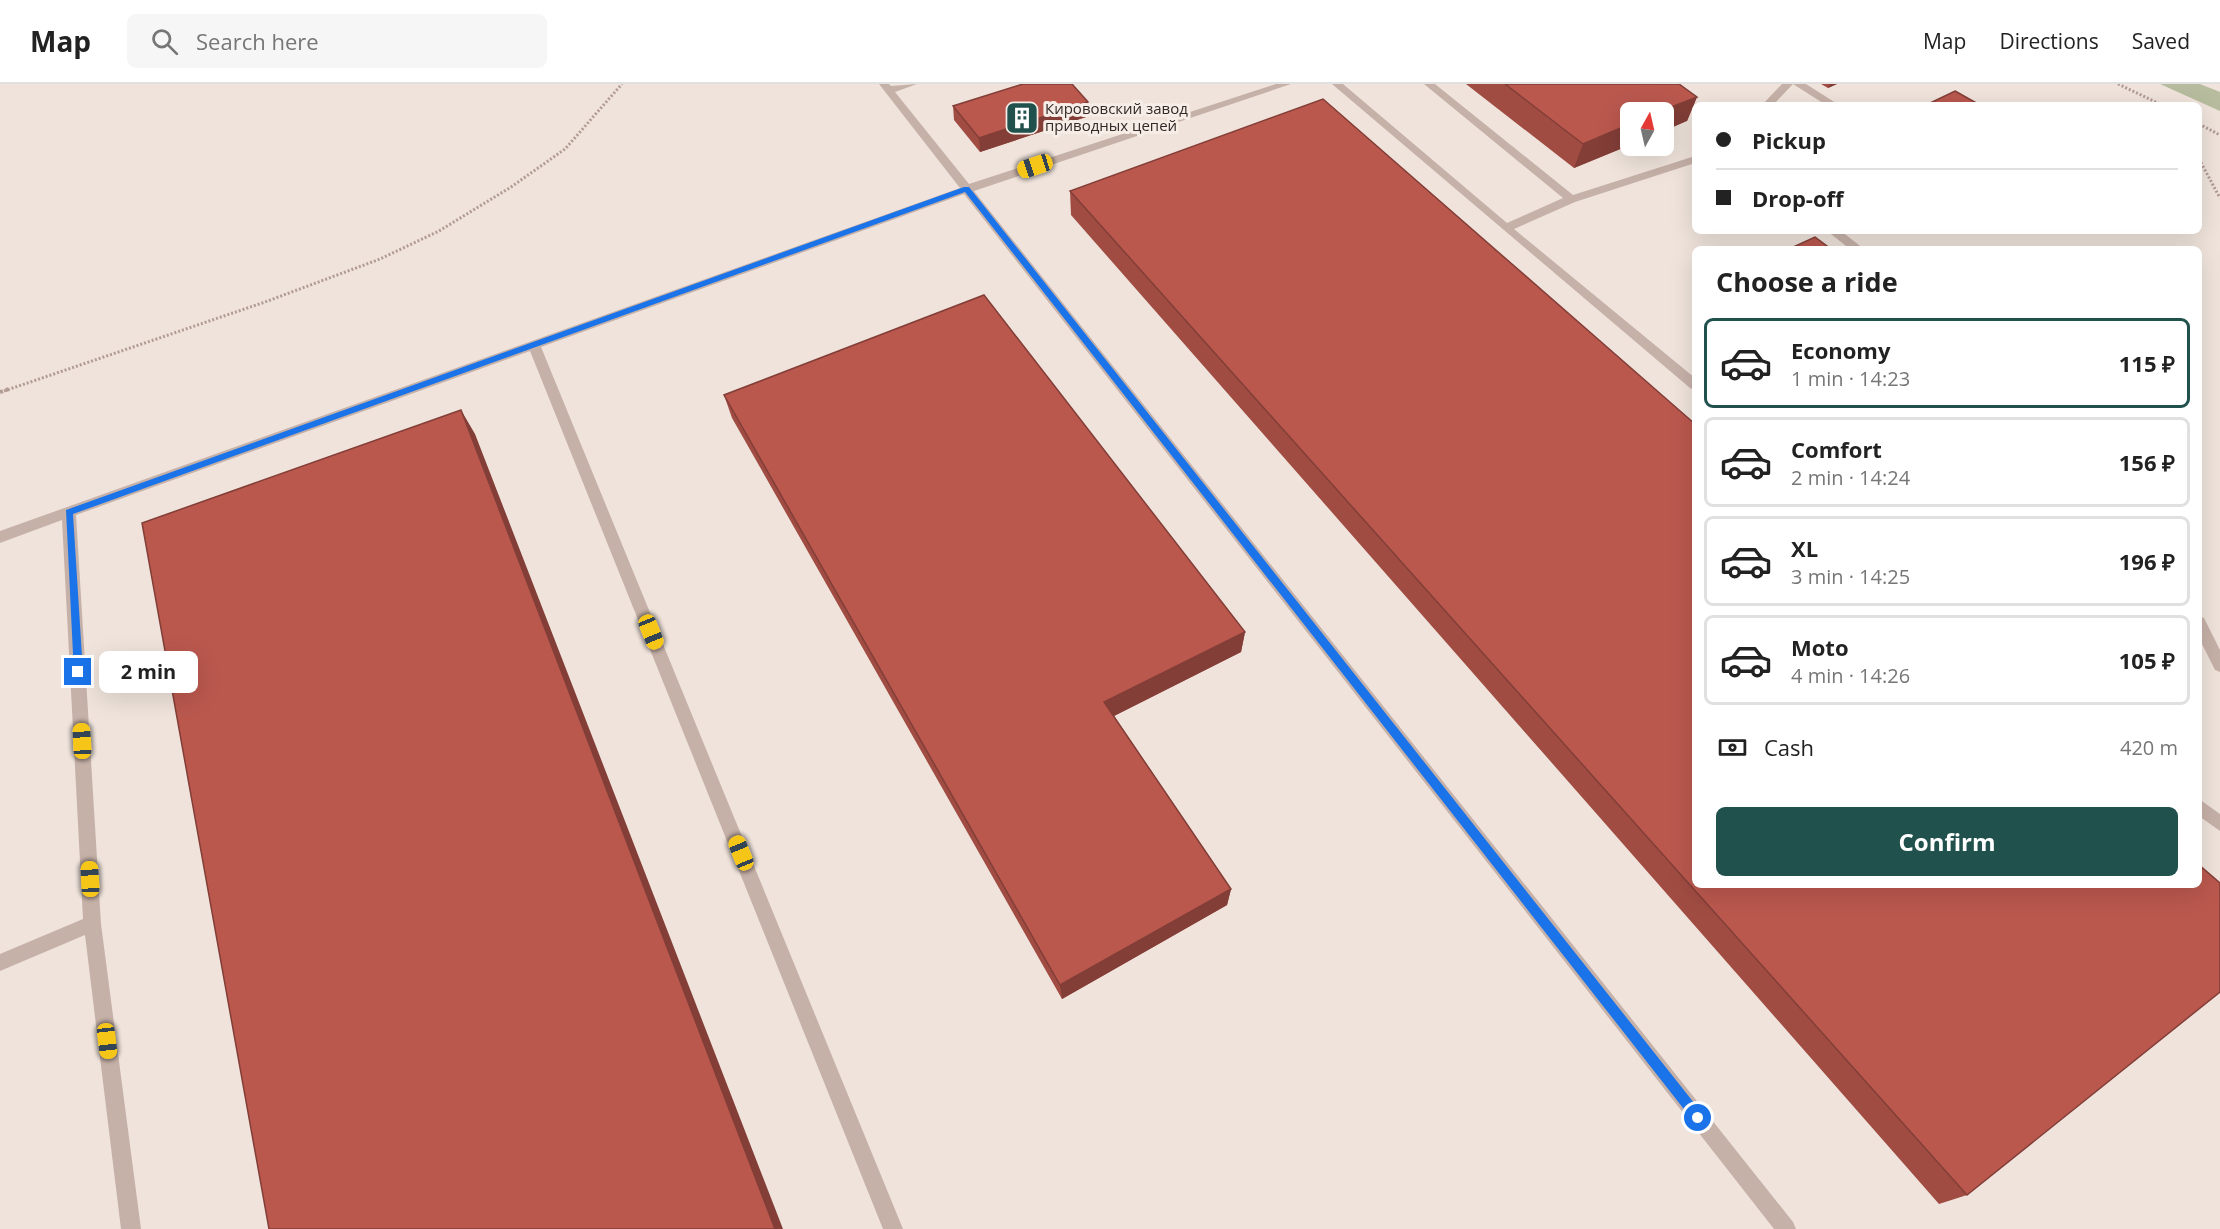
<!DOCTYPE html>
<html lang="en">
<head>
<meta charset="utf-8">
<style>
	body { margin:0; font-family:"Open Sans",sans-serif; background:#f6f6f6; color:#222; height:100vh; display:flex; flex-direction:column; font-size:22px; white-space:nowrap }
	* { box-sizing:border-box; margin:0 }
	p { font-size:20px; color:#767676 }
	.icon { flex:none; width:33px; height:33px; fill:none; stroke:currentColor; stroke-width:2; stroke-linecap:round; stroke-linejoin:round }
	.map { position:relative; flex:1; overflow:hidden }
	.panel { position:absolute; left:1692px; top:162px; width:510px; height:642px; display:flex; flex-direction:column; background:#fff; border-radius:9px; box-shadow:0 6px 24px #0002 }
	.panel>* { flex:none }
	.top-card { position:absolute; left:1692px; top:18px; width:510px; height:132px; border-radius:9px; box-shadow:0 6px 24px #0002; display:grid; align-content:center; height:132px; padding:0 24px; background:#fff }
	.needle { width:39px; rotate:8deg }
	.buttons { position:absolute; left:1620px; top:18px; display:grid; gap:12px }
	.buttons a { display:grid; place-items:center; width:54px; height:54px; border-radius:9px; background:#fff; box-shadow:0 6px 24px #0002; font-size:30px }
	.end { position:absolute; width:27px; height:27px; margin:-14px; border:8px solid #1a73e8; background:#fff; box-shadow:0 0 0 3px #fff }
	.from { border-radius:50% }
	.bubble { position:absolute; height:42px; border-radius:9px; background:#fff; box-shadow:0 6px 24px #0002; font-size:20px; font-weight:700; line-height:42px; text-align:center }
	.car { position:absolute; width:18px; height:36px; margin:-18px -9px; border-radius:8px; box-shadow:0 0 4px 2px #0007; background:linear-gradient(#f5c518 24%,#345 0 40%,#f5c518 0 76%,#345 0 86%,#f5c518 0) }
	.top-card b { display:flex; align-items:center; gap:21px; height:57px; font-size:22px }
	.top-card b+b { border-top:2px solid #e0e0e0 }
	.top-card i { width:15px; height:15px; background:#222 }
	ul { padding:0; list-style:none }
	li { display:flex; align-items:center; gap:18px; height:90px; margin:0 12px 9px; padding:0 12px; border:3px solid #e0e0e0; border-radius:9px }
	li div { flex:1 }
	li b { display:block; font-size:22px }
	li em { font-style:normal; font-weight:700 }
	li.active { border-color:#21514d }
	li>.icon { width:54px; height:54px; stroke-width:1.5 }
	h2 { padding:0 24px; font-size:27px; line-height:72px }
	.pay { display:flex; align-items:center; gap:15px; height:66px; padding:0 24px; font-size:22px }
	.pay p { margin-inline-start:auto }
	.button { display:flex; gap:12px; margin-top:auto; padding:12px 24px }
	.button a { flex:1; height:69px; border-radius:9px; background:#21514d; color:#fff; font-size:24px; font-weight:700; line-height:69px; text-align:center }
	header { display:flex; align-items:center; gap:36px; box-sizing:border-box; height:84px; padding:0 30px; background:#fff; border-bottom:2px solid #e0e0e0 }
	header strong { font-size:28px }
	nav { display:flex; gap:33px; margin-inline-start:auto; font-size:21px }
	.search { width:420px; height:54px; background:#f6f6f6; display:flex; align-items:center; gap:15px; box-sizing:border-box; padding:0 21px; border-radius:9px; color:#767676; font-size:22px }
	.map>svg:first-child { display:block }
</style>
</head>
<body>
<header>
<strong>Map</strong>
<div class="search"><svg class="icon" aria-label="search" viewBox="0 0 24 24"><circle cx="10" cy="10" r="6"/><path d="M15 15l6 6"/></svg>Search here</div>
<nav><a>Map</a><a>Directions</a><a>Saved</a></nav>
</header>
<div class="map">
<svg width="2220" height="1145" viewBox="0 0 2220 1145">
	<rect width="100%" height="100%" fill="#efe3db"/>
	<path fill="#b6bc9d" d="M2160 0H2200L2220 8V27Z"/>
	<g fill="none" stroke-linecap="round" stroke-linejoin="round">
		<path stroke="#b19b93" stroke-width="3" stroke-dasharray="2 2" stroke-linecap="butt" d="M2118 0 2162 21
			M2199 40 2220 51
			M2199 75 2220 114
			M4 307 265 218 380 175 439 147 511 103 565 65 622 0"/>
		<path stroke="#b19b93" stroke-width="4" stroke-dasharray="3 3" stroke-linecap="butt" d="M0 308 9 305"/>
		<path fill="#c6b1a8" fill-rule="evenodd" d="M879 0H889L891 2 917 0 895 8 969 100 1276 0H1291L974 107 1793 1138 1796 1145H1774L964 110 541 263 903 1145H883L530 267 76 431 101 840 141 1145H121L85 851 0 887V870L83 835 62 436 0 459V447L960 104Z
			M1332 0H1343L1507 139 1563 114 1424 0H1435L1573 111 1695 72V79L1575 118 1514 145 1695 294V306L1690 304Z
			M1782 0H1806L1839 21H1826L1793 0 1773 21H1762Z
			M1827 147H1841L1864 165H1850Z
			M2199 532 2204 534 2220 566V588L2215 586 2199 554Z
			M2199 715 2220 730V747L2199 732Z"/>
	</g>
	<path fill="#a04c43" d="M1466 0H1679L1697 13 1687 37 1630 28V61L1574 84Z
		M1821 0H1837L1828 4Z
		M953 22 1089 32 980 68 954 36Z
		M1070 107 1967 1111 1939 1120 1071 131Z
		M724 311 1245 548 1241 568 1114 632 1231 805 1227 821 1062 915 732 334Z"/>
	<path fill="#823e37" d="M1830 0H1837L1828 4Z
		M1697 13 1687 37 1664 47V28H1659Z
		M1088 18 1089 32 980 68 979 54Z
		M1630 40V61L1574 84 1583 60Z
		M461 326 475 350 783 1145H775Z
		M1245 548 1241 568 1104 637V618Z
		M1231 805 1227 821 1062 915 1060 901Z"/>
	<path fill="#ba584e" stroke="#823e37" stroke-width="1.5" d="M1023 0H1072L1088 18 979 54 953 22Z
		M1505 0H1679L1697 13 1659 28H1630V40L1583 60Z
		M1955 7 1980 21H1926Z
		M1323 15 1695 340V801H2199V781L2220 799V908L1967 1111 1070 107Z
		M1815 153 1831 165H1789Z
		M984 211 1245 548 1104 618 1231 805 1060 901 724 311Z
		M461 326 775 1145H269L142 439Z"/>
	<path fill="#1a73e8" d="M964 103H969L1702 1029V1038H1694L965 108 73 430 83 588 81 591H74L66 426Z"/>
	<defs>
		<g id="building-square" transform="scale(1.725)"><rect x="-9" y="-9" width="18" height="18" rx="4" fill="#21514d" stroke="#f7ede7"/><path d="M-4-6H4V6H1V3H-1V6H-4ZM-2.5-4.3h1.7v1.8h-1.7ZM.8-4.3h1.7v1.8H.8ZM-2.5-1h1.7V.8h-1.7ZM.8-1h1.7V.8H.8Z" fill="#fff"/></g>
	</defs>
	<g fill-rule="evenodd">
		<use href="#building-square" x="1022" y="34"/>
	</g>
	<g text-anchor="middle" stroke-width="6" stroke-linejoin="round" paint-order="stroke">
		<g font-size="15" fill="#332a28" stroke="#f7ede7" text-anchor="start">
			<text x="1045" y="30">Кирововский завод<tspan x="1045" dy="17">приводных цепей</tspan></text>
		</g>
	</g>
</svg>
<div class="buttons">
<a><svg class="needle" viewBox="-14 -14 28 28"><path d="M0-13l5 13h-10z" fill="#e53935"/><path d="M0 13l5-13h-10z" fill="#767676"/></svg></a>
</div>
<i class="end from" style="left:1698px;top:1034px"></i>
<i class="end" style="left:78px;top:588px"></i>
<div class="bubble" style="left:99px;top:567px;width:99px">2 min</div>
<i class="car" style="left:1035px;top:82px;rotate:252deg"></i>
<i class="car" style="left:651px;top:548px;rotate:158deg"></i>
<i class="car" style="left:82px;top:657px;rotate:357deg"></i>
<i class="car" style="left:741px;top:769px;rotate:338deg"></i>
<i class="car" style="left:90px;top:795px;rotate:357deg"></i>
<i class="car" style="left:107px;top:957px;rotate:173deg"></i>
<div class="top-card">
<b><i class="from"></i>Pickup</b>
<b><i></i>Drop-off</b>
</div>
<section class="panel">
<h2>Choose a ride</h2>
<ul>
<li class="active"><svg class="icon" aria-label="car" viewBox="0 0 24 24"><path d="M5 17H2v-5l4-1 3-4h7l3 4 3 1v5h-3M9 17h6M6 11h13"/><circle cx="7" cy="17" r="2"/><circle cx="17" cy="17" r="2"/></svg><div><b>Economy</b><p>1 min · 14:23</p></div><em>115 ₽</em></li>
<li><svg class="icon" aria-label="car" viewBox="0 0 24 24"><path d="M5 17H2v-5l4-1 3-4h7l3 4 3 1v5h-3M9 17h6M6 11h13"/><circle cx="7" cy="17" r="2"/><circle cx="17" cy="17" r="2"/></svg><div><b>Comfort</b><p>2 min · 14:24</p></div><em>156 ₽</em></li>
<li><svg class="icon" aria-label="car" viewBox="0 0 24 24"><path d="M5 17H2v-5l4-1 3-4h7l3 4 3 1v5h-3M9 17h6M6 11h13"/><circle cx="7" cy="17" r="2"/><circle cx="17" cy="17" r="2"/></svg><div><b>XL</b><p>3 min · 14:25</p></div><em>196 ₽</em></li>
<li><svg class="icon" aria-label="car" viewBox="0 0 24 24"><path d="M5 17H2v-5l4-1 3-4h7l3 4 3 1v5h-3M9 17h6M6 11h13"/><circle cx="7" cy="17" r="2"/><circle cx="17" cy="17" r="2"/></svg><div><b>Moto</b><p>4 min · 14:26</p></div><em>105 ₽</em></li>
</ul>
<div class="pay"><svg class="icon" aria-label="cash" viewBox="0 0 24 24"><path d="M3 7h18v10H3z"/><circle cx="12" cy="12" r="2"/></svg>Cash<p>420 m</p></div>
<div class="button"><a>Confirm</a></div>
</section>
</div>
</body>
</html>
